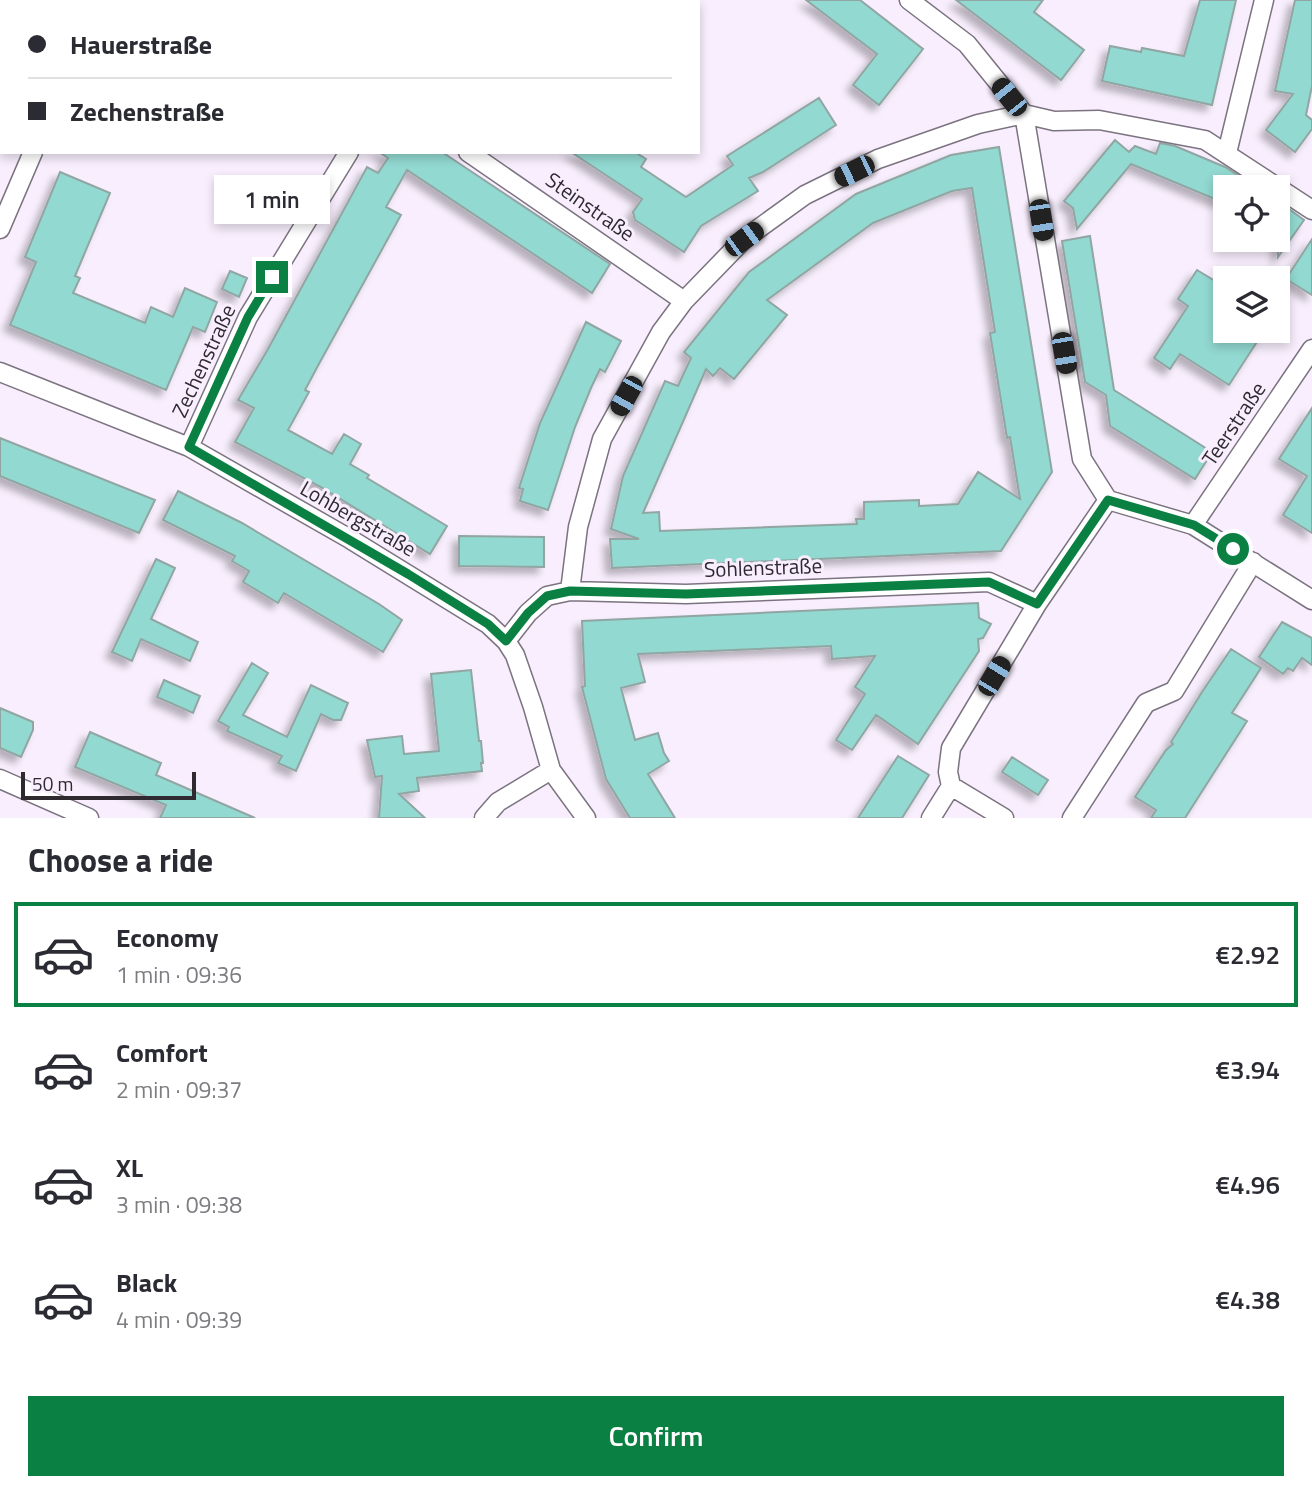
<!DOCTYPE html>
<html lang="en">
<head>
<meta charset="utf-8">
<style>
	body { margin:0; font-family:"Titillium Web",sans-serif; background:#f2f2f3; color:#2b2b33; height:100vh; display:flex; flex-direction:column; font-size:26px; white-space:nowrap }
	* { box-sizing:border-box; margin:0 }
	p { font-size:23px; color:#7c7c81 }
	.icon { flex:none; width:38px; height:38px; fill:none; stroke:currentColor; stroke-width:2; stroke-linecap:round; stroke-linejoin:round }
	.map { position:relative; height:818px; overflow:hidden }
	.side { display:flex; flex-direction:column; background:#fff; flex:1 }
	.side>* { flex:none }
	.top-card { position:absolute; left:0px; top:0px; width:700px; height:154px; box-shadow:0 4px 10px #0003; display:grid; align-content:center; height:154px; padding:0 28px; background:#fff }
	.controls { position:absolute; left:1213px; top:175px; display:grid; gap:14px }
	.controls a { display:grid; place-items:center; width:77px; height:77px; border-radius:0px; background:#fff; box-shadow:0 4px 10px #0003; font-size:35px }
	.scale { position:absolute; left:21px; bottom:18px; width:175px; box-sizing:border-box; padding-left:7px; border:4px solid #2e2a30; border-top:0; font-size:19px; line-height:24px; white-space:nowrap; color:#2e2a30; -webkit-text-stroke:5px #f8eefd; paint-order:stroke }
	.end { position:absolute; width:32px; height:32px; margin:-16px; border:9px solid #0b8043; background:#fff; box-shadow:0 0 0 4px #fff }
	.from { border-radius:50% }
	.bubble { position:absolute; height:49px; border-radius:0px; background:#fff; box-shadow:0 4px 10px #0003; font-size:23px; font-weight:600; line-height:49px; text-align:center }
	.car { position:absolute; width:21px; height:42px; margin:-21px -10px; border-radius:9px; box-shadow:0 0 5px 2px #0007; background:linear-gradient(#222 24%,#8ab4d8 0 40%,#222 0 76%,#8ab4d8 0 86%,#222 0) }
	.top-card b { display:flex; align-items:center; gap:24px; height:66px; font-size:26px }
	.top-card b+b { border-top:2px solid #e1e1e2 }
	.top-card i { width:18px; height:18px; background:#2b2b33 }
	ul { padding:0; list-style:none }
	li { display:flex; align-items:center; gap:21px; height:105px; margin:0 14px 10px; padding:0 14px; border:4px solid transparent; border-radius:0px }
	li div { flex:1 }
	li b { display:block; font-size:26px }
	li em { font-style:normal; font-weight:600 }
	li.on { border-color:#0b8043 }
	li>.icon { width:63px; height:63px; stroke-width:1.5 }
	h2 { padding:0 28px; font-size:32px; line-height:84px }
	.primary-button { display:flex; gap:14px; margin-top:auto; padding:14px 28px }
	.primary-button a { flex:1; height:80px; border-radius:0px; background:#0b8043; color:#fff; font-size:28px; font-weight:600; line-height:80px; text-align:center }
	.map>svg:first-child { display:block }
</style>
</head>
<body>
<div class="map">
<svg width="1312" height="818" viewBox="0 0 1312 818">
	<defs>
		<filter id="shadow"><feDropShadow dx="-6" dy="6" stdDeviation="3.5" flood-color="#0004"/></filter>
	</defs>
	<rect width="100%" height="100%" fill="#f8eefd"/>
	<path fill="#92d9d1" stroke="#91a6a3" stroke-width="2" fill-rule="evenodd" filter="url(#shadow)" d="M806 0H860L923 49 879 105 853 85 877 54Z
		M956 0H1043L1034 12 1084 50 1061 80Z
		M1200 0H1236L1212 105 1102 81 1110 46 1141 52 1142 48 1184 56Z
		M1295 0H1312V86L1306 115 1312 120V129L1295 152 1266 130 1293 94 1275 91Z
		M819 98 836 125 763 172 749 178 758 191 701 226 684 252 635 220 633 212 642 199 571 152H635L646 159 641 167 686 197 733 165 727 156Z
		M1115 140 1129 152 1135 146 1156 154 1160 143 1175 146 1225 167 1256 187H1225L1222 202 1131 164 1077 229 1073 208 1064 201Z
		M999 147 1052 472 1001 551 612 568 610 539H639L611 529 623 476 665 381 678 386 691 358 684 352 749 272 856 194 951 155ZM972 188 995 332 990 333 1007 438 1010 437 1020 499 978 472 958 504 919 506V500L864 502V519H856L857 524 660 531 659 512 643 513 706 369 713 376 720 368 734 379 787 315 767 300 873 223 952 191Z
		M379 152H442L610 264 592 293 407 170 386 207 401 215 320 362 305 390 309 392 288 430 332 454 344 434 361 444 350 464 369 475 367 478 447 526 430 554 321 487 235 442 254 408 238 400 268 349 367 167 378 173 388 158Z
		M60 172 110 193 75 276 80 278 73 293 145 323 151 307 173 317 185 288 217 302 205 332 193 327 166 390 10 325 36 262 25 257Z
		M1278 201 1304 220 1278 257Z
		M1090 236 1114 390 1212 452 1195 479 1110 426 1106 395 1085 382 1062 241Z
		M1312 239V295L1286 279Z
		M1197 270 1225 287V331H1264L1229 385 1180 354 1170 369 1154 358 1188 306 1178 299Z
		M230 271 247 278 239 297 222 289Z
		M586 322 621 341 605 372 600 369 591 388 575 427 548 510 520 501 523 489 519 488 540 423Z
		M1312 408V533L1283 515 1307 476 1279 459Z
		M0 438 155 500 139 533 0 476Z
		M178 491 242 523 379 604 402 620 383 652 284 593 278 603 243 582 249 571 232 561 235 556 163 520Z
		M459 536 544 537V567L459 566Z
		M156 559 175 568 151 619 198 642 190 661 141 639 132 661 112 652Z
		M978 603 979 618 991 624 983 638 978 639 979 651 918 744 876 715 852 750 836 740 865 694 855 687 875 656 832 659 831 646 638 654 645 682 621 688 635 740 658 733 664 753 669 761 648 774 675 818H630L606 779 582 687 585 686 582 621Z
		M1282 622 1312 638V665L1302 658 1293 671 1288 668 1283 674 1259 657Z
		M1231 649 1261 668 1232 713 1247 721 1185 818H1151L1156 810 1135 797 1166 750 1173 744 1171 742 1202 692Z
		M252 663 268 673 243 715 287 737 311 685 348 703 341 720H333L321 714 296 771 278 763 282 756 227 731 229 727 218 721Z
		M471 670 479 741H481L483 763H481L482 771 417 778 419 791 399 794 425 818H379L382 776 375 777 367 740 402 736 404 754 439 751 431 674Z
		M164 680 200 696 193 713 157 697Z
		M0 708 33 722V730L21 757 0 748Z
		M90 732 161 763 156 775 255 818H160L166 805 75 767Z
		M898 756 929 775 902 818H858Z
		M1012 757 1048 780 1038 795 1002 772Z"/>
	<g fill="none" stroke-linecap="round" stroke-linejoin="round">
		<g stroke="#7c7380" stroke-width="21">
			<path id="minor" d="M221 0 224 2
				M909 0 967 44 1024 114 1082 459 1108 500
				M113 2 114 0
				M442 2 443 0
				M468 152 684 301
				M1227 153 1264 0
				M0 229 33 152
				M0 372 189 447 350 539 488 624 506 641 515 655 533 707 551 770 586 818
				M189 447 248 317 349 152
				M1108 500 1193 525 1312 600
				M1193 525 1312 349
				M570 591 578 527 602 439 661 332 684 301 744 239 805 195 878 159 978 124 1024 114 1054 121 1099 120 1205 140 1312 210
				M506 641 528 613 547 596 570 591 686 594 989 582 1037 604
				M0 779 89 818
				M484 818 498 802 551 770
				M931 818 951 786
				M1004 818 951 786 948 772 951 748 1037 604 1108 500
				M1072 818 1146 703 1174 691 1253 562"/>
		</g>
		<use href="#minor" stroke="#fff" stroke-width="18"/>
	</g>
	<g fill="none" stroke-linecap="round" stroke-linejoin="round">
		<path stroke="#0b8043" stroke-width="9" d="M272 277 248 317 189 447 408 574 488 624 506 641 528 613 547 596 570 591 686 594 989 582 1037 604 1108 500 1194 525 1233 549"/>
	</g>
	<g text-anchor="middle" stroke-width="6" stroke-linejoin="round" paint-order="stroke">
		<g font-size="21" fill="#2e2a30" stroke="#f8eefd">
			<text transform="translate(590 207) rotate(35)" y="7">Steinstraße</text>
			<text transform="translate(204 361) rotate(-65)" y="7">Zechenstraße</text>
			<text transform="translate(1234 424) rotate(-56)" y="7">Teerstraße</text>
			<text transform="translate(358 519) rotate(30)" y="7">Lohbergstraße</text>
			<text transform="translate(763 568) rotate(-2)" y="7">Sohlenstraße</text>
		</g>
	</g>
</svg>
<div class="controls">
<a><svg class="icon" aria-label="locate" viewBox="0 0 24 24"><circle cx="12" cy="12" r="6"/><path d="M12 2v4M12 18v4M2 12h4M18 12h4"/></svg></a>
<a><svg class="icon" aria-label="layers" viewBox="0 0 24 24"><path d="M12 4l9 5-9 5-9-5zM3 14l9 5 9-5"/></svg></a>
</div>
<div class="scale">50 m</div>
<i class="end from" style="left:1233px;top:549px"></i>
<i class="end" style="left:272px;top:277px"></i>
<div class="bubble" style="left:214px;top:175px;width:116px">1 min</div>
<i class="car" style="left:1009px;top:97px;rotate:321deg"></i>
<i class="car" style="left:854px;top:171px;rotate:244deg"></i>
<i class="car" style="left:1041px;top:220px;rotate:171deg"></i>
<i class="car" style="left:744px;top:239px;rotate:54deg"></i>
<i class="car" style="left:1064px;top:353px;rotate:170deg"></i>
<i class="car" style="left:626px;top:396px;rotate:209deg"></i>
<i class="car" style="left:994px;top:676px;rotate:31deg"></i>
<div class="top-card">
<b><i class="from"></i>Hauerstraße</b>
<b><i></i>Zechenstraße</b>
</div>
</div>
<section class="side">
<h2>Choose a ride</h2>
<ul>
<li class="on"><svg class="icon" aria-label="car" viewBox="0 0 24 24"><path d="M5 17H2v-5l4-1 3-4h7l3 4 3 1v5h-3M9 17h6M6 11h13"/><circle cx="7" cy="17" r="2"/><circle cx="17" cy="17" r="2"/></svg><div><b>Economy</b><p>1 min · 09:36</p></div><em>€2.92</em></li>
<li><svg class="icon" aria-label="car" viewBox="0 0 24 24"><path d="M5 17H2v-5l4-1 3-4h7l3 4 3 1v5h-3M9 17h6M6 11h13"/><circle cx="7" cy="17" r="2"/><circle cx="17" cy="17" r="2"/></svg><div><b>Comfort</b><p>2 min · 09:37</p></div><em>€3.94</em></li>
<li><svg class="icon" aria-label="car" viewBox="0 0 24 24"><path d="M5 17H2v-5l4-1 3-4h7l3 4 3 1v5h-3M9 17h6M6 11h13"/><circle cx="7" cy="17" r="2"/><circle cx="17" cy="17" r="2"/></svg><div><b>XL</b><p>3 min · 09:38</p></div><em>€4.96</em></li>
<li><svg class="icon" aria-label="car" viewBox="0 0 24 24"><path d="M5 17H2v-5l4-1 3-4h7l3 4 3 1v5h-3M9 17h6M6 11h13"/><circle cx="7" cy="17" r="2"/><circle cx="17" cy="17" r="2"/></svg><div><b>Black</b><p>4 min · 09:39</p></div><em>€4.38</em></li>
</ul>
<div class="primary-button"><a>Confirm</a></div>
</section>
</body>
</html>
